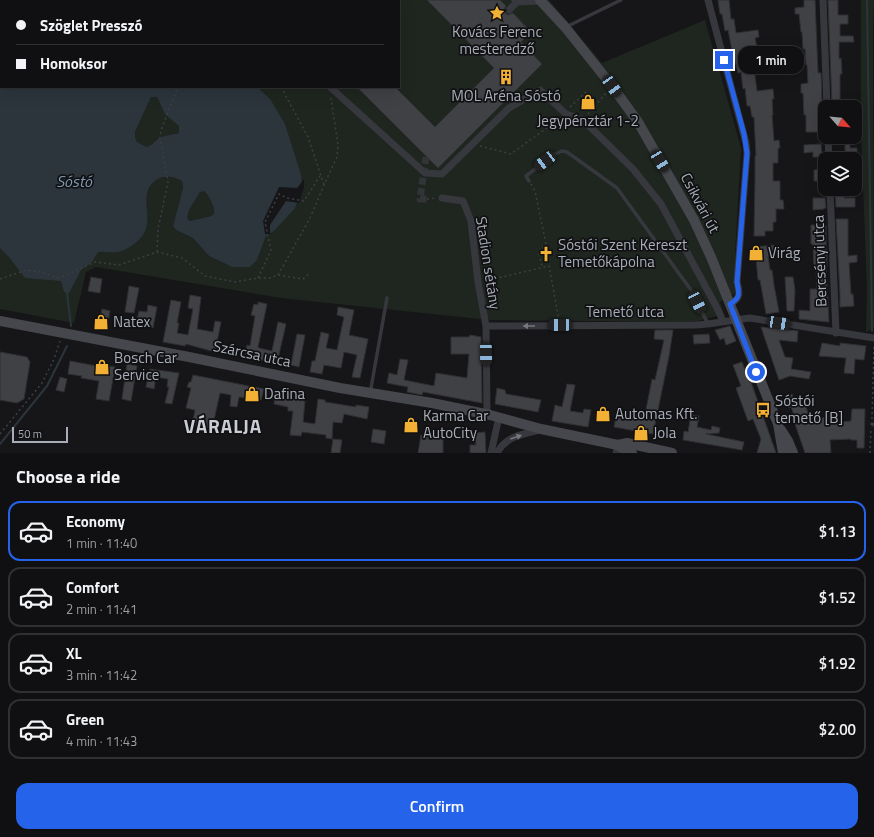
<!DOCTYPE html>
<html lang="en">
<head>
<meta charset="utf-8">
<style>
	body { margin:0; font-family:"Titillium Web",sans-serif; background:#19191b; color:#f1f3f6; height:100vh; display:flex; flex-direction:column; font-size:15px; white-space:nowrap }
	* { box-sizing:border-box; margin:0 }
	p { font-size:13px; color:#9c9d9f }
	.icon { flex:none; width:22px; height:22px; fill:none; stroke:currentColor; stroke-width:2; stroke-linecap:round; stroke-linejoin:round }
	.map { position:relative; height:453px; overflow:hidden }
	.panel { display:flex; flex-direction:column; background:#101012; flex:1 }
	.panel>* { flex:none }
	.guide { position:absolute; left:0px; top:0px; width:400px; height:88px; box-shadow:0 4px 16px #0002,0 0 0 1px #303032; display:grid; align-content:center; height:88px; padding:0 16px; background:#101012 }
	.needle { width:26px; rotate:117deg }
	.buttons { position:absolute; left:818px; top:100px; display:grid; gap:8px }
	.buttons a { display:grid; place-items:center; width:44px; height:44px; border-radius:8px; background:#101012; box-shadow:0 4px 16px #0002,0 0 0 1px #303032; font-size:20px }
	.scale { position:absolute; left:12px; bottom:10px; width:56px; box-sizing:border-box; padding-left:4px; border:2px solid #a8adb8; border-top:0; font-size:11px; line-height:14px; white-space:nowrap; color:#a8adb8; -webkit-text-stroke:3px #111113; paint-order:stroke }
	.end { position:absolute; width:18px; height:18px; margin:-9px; border:5px solid #2563eb; background:#fff; box-shadow:0 0 0 2px #fff }
	.from { border-radius:50% }
	.bubble { position:absolute; height:28px; border-radius:12px; background:#101012; box-shadow:0 4px 16px #0002,0 0 0 1px #303032; font-size:13px; font-weight:600; line-height:28px; text-align:center }
	.car { position:absolute; width:12px; height:24px; margin:-12px -6px; border-radius:5px; box-shadow:0 0 3px 1px #0007; background:linear-gradient(#222 24%,#8ab4d8 0 40%,#222 0 76%,#8ab4d8 0 86%,#222 0) }
	.guide b { display:flex; align-items:center; gap:14px; height:38px; font-size:15px }
	.guide b+b { border-top:1px solid #303032 }
	.guide i { width:10px; height:10px; background:#f1f3f6 }
	ul { padding:0; list-style:none }
	li { display:flex; align-items:center; gap:12px; height:60px; margin:0 8px 6px; padding:0 8px; border:2px solid #303032; border-radius:12px }
	li div { flex:1 }
	li b { display:block; font-size:15px }
	li em { font-style:normal; font-weight:600 }
	li.on { border-color:#2563eb }
	li>.icon { width:36px; height:36px; stroke-width:1.5 }
	h2 { padding:0 16px; font-size:18px; line-height:48px }
	.cta { display:flex; gap:8px; margin-top:auto; padding:8px 16px }
	.cta a { flex:1; height:46px; border-radius:12px; background:#2563eb; color:#fff; font-size:16px; font-weight:600; line-height:46px; text-align:center }
	.map>svg:first-child { display:block }
</style>
</head>
<body>
<div class="map">
<svg width="874" height="453" viewBox="0 0 874 453">
	<rect width="100%" height="100%" fill="#161618"/>
	<path fill="#1e261f" d="M108 0H549L602 63 705 20 741 148 735 255 736 293 720 302 724 314 694 322 489 320 281 298 96 267 86 272 74 323 0 309V226L121 105 147 213C147 207 145 200 147 194 152 177 166 173 182 181L183 188 173 226 176 230 193 238 209 256 232 267H250L257 260 266 236 274 231 199 87H399V1Z
		M861 0H874L873 30 874 328 866 332 867 292 861 129Z
		M151 97H157L179 126V133C172 135 164 135 158 139 154 142 152 145 147 147L137 142 135 137V132Z
		M200 191H204C209 195 215 207 214 214L211 216 190 221 187 218 189 210Z"/>
	<path fill="#2c353c" fill-rule="evenodd" d="M0 0 109 1H1V87H257L270 99 285 124 301 175 302 187 295 208 274 231 266 236 257 260 250 267H232L209 256 193 238 176 230 173 226 183 188 182 181C174 177 167 175 158 179 136 192 154 216 144 233 140 241 126 251 117 252 111 253 104 251 98 252L92 262 81 270 69 293 64 292 61 281 25 278 9 257 0 248ZM151 97H157L165 114 179 126V133C172 135 164 135 158 139 154 142 152 145 147 147L137 142 135 137V132ZM204 191C209 195 215 207 214 214L211 216 190 221 187 218 189 210 200 192Z"/>
	<path fill="#161618" d="M304 179V188L299 203 286 201 270 225V235L265 234 263 221 279 187 297 188Z"/>
	<g fill="none" stroke-linecap="round" stroke-linejoin="round">
		<path stroke="#2c353c" stroke-width="2" d="M867 0 872 331
			M67 293 71 326
			M0 444 47 386 67 346"/>
	</g>
	<path fill="#404145" stroke="#303034" d="M427 0H500L506 6 504 9 505 13 508 15 513 13 531 32 521 42 542 64 438 168 357 87H395L435 127 494 68Z
		M718 0H729L731 19H734L736 33 758 30 759 37 755 38 759 58 763 57 765 66 754 69 757 91 773 89 774 99H772L773 115H772L774 141 779 140 780 148H778V163H773V181H780V200H783L784 209H776V222H773V231H765V236H754L755 181V156H756L754 117H752L750 106H747L745 88 743 89 741 72 738 73 735 60H734L728 30 725 31 722 14H720Z
		M804 0H815L818 73H821L822 104H819L820 132H806V115H804L803 93H801V84L808 83 807 65H806L805 49H803L802 32H801L799 14H795V8L804 7Z
		M828 0H838V15H848V24H840V36H853L854 42H839V59L841 58 842 74H840V103L832 104Z
		M845 137H850V148H857V159H845Z
		M821 144 822 157H813V152L804 153V145Z
		M822 169 823 181H814V170Z
		M835 189H843L844 198H855V207H836Z
		M813 198H825L826 208H824V209L813 210Z
		M836 219H848V256L857 255V262L849 263 851 294H853L854 306 840 307V294Z
		M811 225H826V250H827V267H826L829 322 799 319V310L810 311V289H817L816 268H814L813 244H811Z
		M774 245 775 256H768L770 270H772L774 285 779 312 766 314 760 280H758L755 247Z
		M91 277 102 279 100 293 88 291Z
		M785 277H793L795 290 794 311H787Z
		M129 286 139 288 134 313 125 312Z
		M190 295 201 297 197 329 213 332 215 321 221 322 215 352 186 344 185 346 163 342 171 300 181 302 177 323H179L177 333 188 335 193 309 188 308Z
		M258 302 267 304 258 347 259 348 272 351 278 322 286 324 277 363 245 357 247 345 250 346 255 316 251 315 254 304 258 305Z
		M148 305 157 307 153 328 136 325 139 311 147 312Z
		M338 307 354 310 349 335 368 339 360 378 352 377 357 355 344 352 341 368 324 365 322 374 310 372 312 361H315L321 332 329 334 326 348 337 350 344 317 337 315Z
		M102 309 110 311 107 327 99 325Z
		M730 326 736 341 726 345 724 338 720 340 715 330Z
		M761 327 798 331 797 342 779 340 785 357 793 358 791 369 811 372 809 379 790 376 779 380Z
		M655 330H673L669 356 653 434 614 427 616 417 623 419 625 410 645 415 652 379 655 380 664 340 654 339Z
		M297 334 305 335 299 367 291 365Z
		M709 334 710 343 694 344 693 335Z
		M470 335 481 337 482 403 423 392 422 395 407 392 408 387 387 383 389 373 397 375 400 359 408 360 404 380 434 386 436 373 467 378 469 354H451V337H469Z
		M822 343 840 346V343L866 346 864 360 855 359 854 374 844 373 846 358 819 356Z
		M0 352 27 357 30 362 24 399 17 403 0 400Z
		M70 361 102 367V365L115 367 109 401 96 399 99 381 81 378 82 376 68 374Z
		M742 362 750 383 751 382 776 453H757L761 439 753 419 748 421 736 388 741 386 733 365Z
		M127 364 137 366 131 401 122 399Z
		M150 369 179 373 172 404 165 403 169 387H167L168 379 156 377 154 389 146 387Z
		M193 375 264 389 261 400 239 397 237 407 230 406 231 395 220 393 212 429 192 425 195 410 186 408 191 388 187 387 189 382H191Z
		M60 377 67 379 64 392 56 390Z
		M567 384 575 385 570 411 583 413 584 409 591 410 588 427 552 421 555 405 562 407Z
		M497 388 505 390 506 394 541 400 538 412 495 404Z
		M276 391 285 393 284 398 305 401 303 422 315 424 318 399 325 400V402L356 407V405L369 407 367 419 344 414 342 423 333 422 332 439 326 438V435L302 432 301 436 290 435 293 411H288V407L274 404Z
		M792 394 797 405 804 402 811 421 826 417 827 423 851 421 852 409H865L864 448H857V440H851V439L830 440 831 453H805L795 424 797 423 791 407 789 408 785 396Z
		M691 415 699 416 697 427 711 430 712 426 720 428 719 433 706 434 744 442 742 450 683 440 684 431 688 432Z
		M373 429 386 431 384 444 371 442Z
		M485 432 486 453H470V445H476L475 433Z
		M421 435 428 436V439H443V453H418Z
		M333 439 342 440 340 453H331Z"/>
	<g fill="none" stroke-linecap="round" stroke-linejoin="round">
		<path stroke="#333438" stroke-width="7" stroke-dasharray="7 3.5" stroke-linecap="butt" d="M426 157 420 199H427"/>
		<path stroke="#3d3f44" stroke-width="1.5" stroke-dasharray="2 3" stroke-linecap="butt" d="M171 0 172 1
			M291 1 292 0
			M281 87 308 137 324 185
			M570 107 586 92
			M588 114 606 93
			M480 146 511 154 559 119
			M531 184 535 191 546 244 540 249 539 254 542 267
			M427 199 435 198
			M157 252 158 229 168 182 160 138 161 130 178 87
			M278 275 310 218 324 185 337 157 338 145 331 98
			M258 278 271 250 265 222 279 194 287 198 304 201 320 176
			M0 279 26 270 40 272 59 278 95 262 119 265 157 252 182 258 205 276 235 282 258 278H270L278 275 303 279 310 273
			M485 281 549 266 559 320
			M872 419 874 345
			M0 434 42 383 54 359 60 341
			M870 453 871 429"/>
		<path stroke="#37383d" stroke-width="3.5" d="M566 27 621 0
			M529 181 526 176 555 154 562 151 567 152 617 188 691 290 708 324
			M372 392 371 388 387 298
			M872 424 874 425"/>
		<path stroke="#37383d" stroke-width="7" d="M515 0 517 2 541 1
			M708 0 746 143 747 153 737 282C740 293 741 298 730 304
			M823 0 827 107
			M307 1 308 0
			M509 10 517 2
			M330 87 425 173 442 174 509 108 540 90 566 114 583 120 633 169 661 204 716 306 723 321
			M828 137 829 159
			M830 189 836 333
			M442 198 463 201 471 221 478 282 486 326
			M490 415 487 410 486 326 696 325C714 324 732 320 750 318L874 338
			M491 453 499 417
			M497 453C506 436 523 434 540 430
			M616 453 618 445"/>
		<path stroke="#45474d" stroke-width="10" d="M540 0 565 27 612 86 638 122 694 220 711 257 778 424 783 453
			M0 321 189 357 340 388 432 403 490 415 541 429 618 445 627 443 672 453
			M781 430 788 441 793 453
			M618 445 627 452 632 453"/>
	</g>
	<defs><path id="oneway-solid" d="M-6-.8H1V-3.2L6.5 0L1 3.2V.8H-6Z"/></defs>
	<g fill="#757881">
		<use href="#oneway-solid" transform="translate(529 326) rotate(180)"/>
		<use href="#oneway-solid" transform="translate(516 437) rotate(-19)"/>
	</g>
	<g fill="none" stroke-linecap="round" stroke-linejoin="round">
		<path stroke="#2563eb" stroke-width="5" d="M724 60 744 134 747 153 737 282C739 293 741 298 730 304L756 372"/>
	</g>
	<defs>
		<g id="sight-bare" transform="scale(1.2)"><path d="M0-6L1.8-2.2L6-1.7L2.9 1.2L3.7 5.4L0 3.3L-3.7 5.4L-2.9 1.2L-6-1.7L-1.8-2.2Z" fill="#f2b134" stroke="#111113" stroke-width="2.5" paint-order="stroke"/></g>
		<g id="building-bare" transform="scale(1.2)"><path d="M-4-6H4V6H1V3H-1V6H-4ZM-2.5-4.3h1.7v1.8h-1.7ZM.8-4.3h1.7v1.8H.8ZM-2.5-1h1.7V.8h-1.7ZM.8-1h1.7V.8H.8Z" fill="#f2b134" stroke="#111113" stroke-width="2.5" paint-order="stroke"/></g>
		<g id="shop-bare" transform="scale(1.2)"><path d="M-5-2.5h2.3a2.7 3.5 0 0 1 5.4 0H5L5.5 6h-11ZM-1.5-2.5h3a1.5 2.3 0 0 0-3 0Z" fill="#f2b134" stroke="#111113" stroke-width="2.5" paint-order="stroke"/></g>
		<g id="church-bare" transform="scale(1.2)"><path d="M-1.2-6h2.4v3.5h3.3v2.4h-3.3V6h-2.4V-.1h-3.3v-2.4h3.3Z" fill="#f2b134" stroke="#111113" stroke-width="2.5" paint-order="stroke"/></g>
		<g id="bus-bare" transform="scale(1.2)"><path d="M-5-6H5V4H4V6H2V4H-2V6H-4V4H-5ZM-3.5-4V0h7V-4ZM-3.5 1.2v1.5H-2V1.2ZM2 1.2v1.5H3.5V1.2Z" fill="#f2b134" stroke="#111113" stroke-width="2.5" paint-order="stroke"/></g>
	</defs>
	<g fill-rule="evenodd">
		<use href="#sight-bare" x="497" y="13"/>
		<use href="#building-bare" x="506" y="77"/>
		<use href="#shop-bare" x="588" y="102"/>
		<use href="#shop-bare" x="756" y="253"/>
		<use href="#church-bare" x="546" y="254"/>
		<use href="#shop-bare" x="101" y="322"/>
		<use href="#shop-bare" x="102" y="367"/>
		<use href="#shop-bare" x="252" y="394"/>
		<use href="#bus-bare" x="763" y="410"/>
		<use href="#shop-bare" x="603" y="414"/>
		<use href="#shop-bare" x="411" y="425"/>
		<use href="#shop-bare" x="641" y="433"/>
	</g>
	<g text-anchor="middle" stroke-width="3.5" stroke-linejoin="round" paint-order="stroke">
		<g font-size="15" fill="#a8adb8" stroke="#111113" text-anchor="start">
			<text x="497" y="37" text-anchor="middle">Kovács Ferenc<tspan x="497" dy="17">mesteredző</tspan></text>
			<text x="506" y="101" text-anchor="middle">MOL Aréna Sóstó</text>
			<text x="588" y="126" text-anchor="middle">Jegypénztár 1-2</text>
			<text x="558" y="250">Sóstói Szent Kereszt<tspan x="558" dy="17">Temetőkápolna</tspan></text>
			<text x="768" y="258">Virág</text>
			<text x="113" y="327">Natex</text>
			<text x="114" y="363">Bosch Car<tspan x="114" dy="17">Service</tspan></text>
			<text x="264" y="399">Dafina</text>
			<text x="775" y="406">Sóstói<tspan x="775" dy="17">temető [B]</tspan></text>
			<text x="615" y="419">Automas Kft.</text>
			<text x="423" y="421">Karma Car<tspan x="423" dy="17">AutoCity</tspan></text>
			<text x="653" y="438">Jola</text>
		</g>
		<g font-size="15" fill="#a8adb8" stroke="#111113">
			<text transform="translate(700 203) rotate(62)" y="5">Csikvári út</text>
			<text transform="translate(820 261) rotate(-92)" y="5">Bercsényi utca</text>
			<text transform="translate(488 263) rotate(81)" y="5">Stadion sétány</text>
			<text x="625" y="317">Temető utca</text>
			<text transform="translate(252 354) rotate(12)" y="5">Szárcsa utca</text>
		</g>
		<g font-size="16" font-style="italic" fill="#7f9bb3" stroke="#111113">
			<text x="74" y="187">Sóstó</text>
		</g>
		<g font-size="19" font-weight="bold" letter-spacing="1" fill="#c9ccd4" stroke="#111113">
			<text x="223" y="433">VÁRALJA</text>
		</g>
	</g>
</svg>
<div class="buttons">
<a><svg class="needle" viewBox="-14 -14 28 28"><path d="M0-13l5 13h-10z" fill="#e53935"/><path d="M0 13l5-13h-10z" fill="#9c9d9f"/></svg></a>
<a><svg class="icon" aria-label="layers" viewBox="0 0 24 24"><path d="M12 4l9 5-9 5-9-5zM3 14l9 5 9-5"/></svg></a>
</div>
<div class="scale">50 m</div>
<i class="end from" style="left:756px;top:372px"></i>
<i class="end" style="left:724px;top:60px"></i>
<div class="bubble" style="left:738px;top:46px;width:66px">1 min</div>
<i class="car" style="left:612px;top:86px;rotate:145deg"></i>
<i class="car" style="left:545px;top:161px;rotate:233deg"></i>
<i class="car" style="left:660px;top:161px;rotate:149deg"></i>
<i class="car" style="left:697px;top:302px;rotate:153deg"></i>
<i class="car" style="left:779px;top:323px;rotate:99deg"></i>
<i class="car" style="left:560px;top:325px;rotate:270deg"></i>
<i class="car" style="left:486px;top:354px;rotate:179deg"></i>
<div class="guide">
<b><i class="from"></i>Szöglet Presszó</b>
<b><i></i>Homoksor</b>
</div>
</div>
<section class="panel">
<h2>Choose a ride</h2>
<ul>
<li class="on"><svg class="icon" aria-label="car" viewBox="0 0 24 24"><path d="M5 17H2v-5l4-1 3-4h7l3 4 3 1v5h-3M9 17h6M6 11h13"/><circle cx="7" cy="17" r="2"/><circle cx="17" cy="17" r="2"/></svg><div><b>Economy</b><p>1 min · 11:40</p></div><em>$1.13</em></li>
<li><svg class="icon" aria-label="car" viewBox="0 0 24 24"><path d="M5 17H2v-5l4-1 3-4h7l3 4 3 1v5h-3M9 17h6M6 11h13"/><circle cx="7" cy="17" r="2"/><circle cx="17" cy="17" r="2"/></svg><div><b>Comfort</b><p>2 min · 11:41</p></div><em>$1.52</em></li>
<li><svg class="icon" aria-label="car" viewBox="0 0 24 24"><path d="M5 17H2v-5l4-1 3-4h7l3 4 3 1v5h-3M9 17h6M6 11h13"/><circle cx="7" cy="17" r="2"/><circle cx="17" cy="17" r="2"/></svg><div><b>XL</b><p>3 min · 11:42</p></div><em>$1.92</em></li>
<li><svg class="icon" aria-label="car" viewBox="0 0 24 24"><path d="M5 17H2v-5l4-1 3-4h7l3 4 3 1v5h-3M9 17h6M6 11h13"/><circle cx="7" cy="17" r="2"/><circle cx="17" cy="17" r="2"/></svg><div><b>Green</b><p>4 min · 11:43</p></div><em>$2.00</em></li>
</ul>
<div class="cta"><a>Confirm</a></div>
</section>
</body>
</html>
